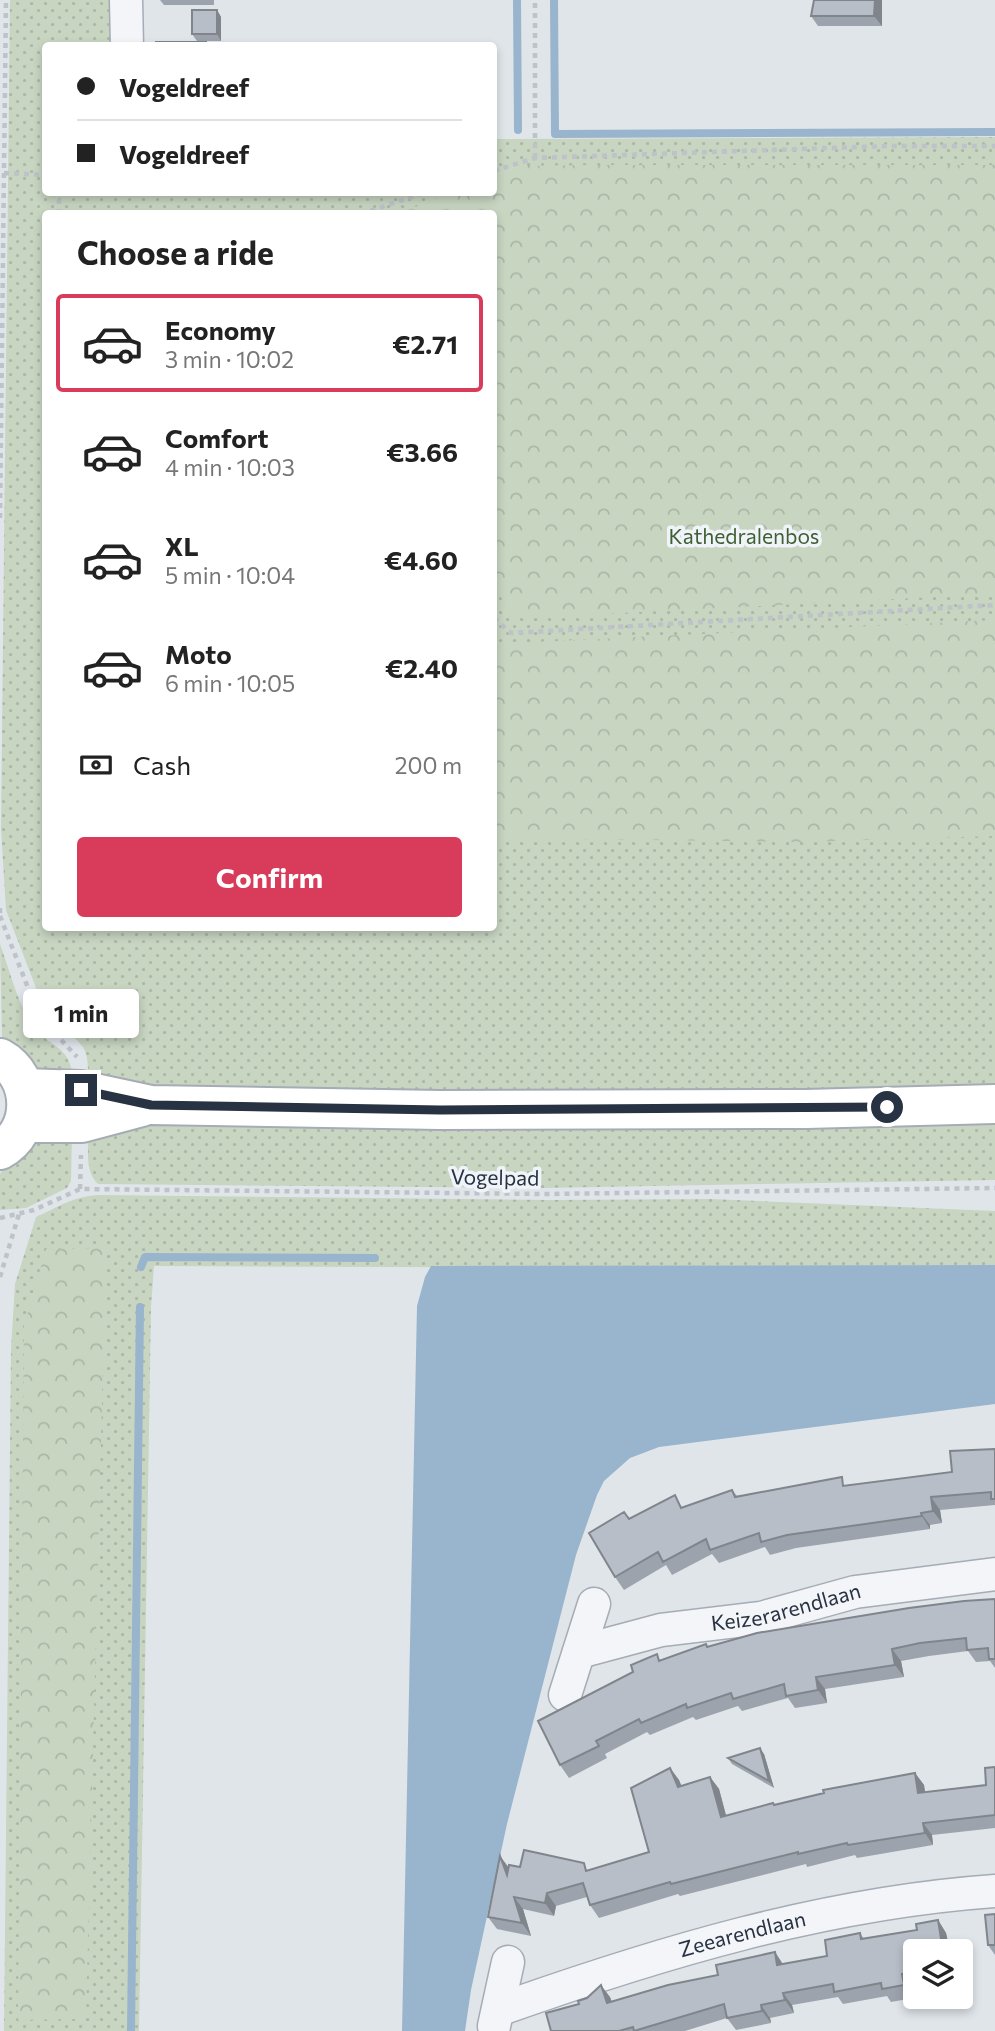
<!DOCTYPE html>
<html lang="en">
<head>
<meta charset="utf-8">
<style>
	body { margin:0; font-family:Commissioner,sans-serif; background:#f2f2f2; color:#222; height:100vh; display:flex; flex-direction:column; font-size:26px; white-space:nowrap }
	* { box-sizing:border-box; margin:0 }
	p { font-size:23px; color:#767676 }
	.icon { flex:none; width:38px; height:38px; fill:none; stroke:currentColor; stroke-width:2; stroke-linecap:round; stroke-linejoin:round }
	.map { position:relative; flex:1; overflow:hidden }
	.panel { position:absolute; left:42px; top:210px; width:455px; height:721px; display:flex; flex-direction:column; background:#fff; border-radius:7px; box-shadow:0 4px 10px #0003 }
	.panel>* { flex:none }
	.hud { position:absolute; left:42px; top:42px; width:455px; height:154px; border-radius:7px; box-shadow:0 4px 10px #0003; display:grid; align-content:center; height:154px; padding:0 35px; background:#fff }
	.fabs { position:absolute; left:903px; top:1939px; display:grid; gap:14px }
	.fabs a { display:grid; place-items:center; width:70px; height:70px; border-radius:7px; background:#fff; box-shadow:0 4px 10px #0003; font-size:35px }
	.end { position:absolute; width:32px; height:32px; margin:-16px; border:9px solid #273243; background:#fff; box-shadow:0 0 0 4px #fff }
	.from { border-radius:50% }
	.bubble { position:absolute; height:49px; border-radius:7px; background:#fff; box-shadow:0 4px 10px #0003; font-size:23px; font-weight:700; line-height:49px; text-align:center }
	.hud b { display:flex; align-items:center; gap:24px; height:66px; font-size:26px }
	.hud b+b { border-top:2px solid #e0e0e0 }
	.hud i { width:18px; height:18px; background:#222 }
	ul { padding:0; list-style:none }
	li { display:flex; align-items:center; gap:21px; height:98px; margin:0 14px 10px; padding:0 21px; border:4px solid transparent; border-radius:7px }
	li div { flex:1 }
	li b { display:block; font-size:26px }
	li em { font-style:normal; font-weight:700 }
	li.current { border-color:#d83c5a }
	li>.icon { width:63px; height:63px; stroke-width:1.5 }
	h2 { padding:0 35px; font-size:32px; line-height:84px }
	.pay { display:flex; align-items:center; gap:18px; height:77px; padding:0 35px; font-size:26px }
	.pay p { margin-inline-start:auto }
	.button { display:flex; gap:14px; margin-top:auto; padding:14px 35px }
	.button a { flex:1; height:80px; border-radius:7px; background:#d83c5a; color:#fff; font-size:28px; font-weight:700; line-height:80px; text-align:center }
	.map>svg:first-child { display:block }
</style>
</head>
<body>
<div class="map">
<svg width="995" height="2031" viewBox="0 0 995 2031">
	<defs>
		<pattern id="grass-dots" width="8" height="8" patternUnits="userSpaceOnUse" patternTransform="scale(1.75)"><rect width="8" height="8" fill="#c7d5c1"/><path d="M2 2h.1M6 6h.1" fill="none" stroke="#abb7a7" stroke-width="1.8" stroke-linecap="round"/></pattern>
		<pattern id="forest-crowns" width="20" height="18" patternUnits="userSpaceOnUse" patternTransform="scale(1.75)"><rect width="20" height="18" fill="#c7d5c1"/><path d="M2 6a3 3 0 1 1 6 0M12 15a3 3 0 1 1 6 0" fill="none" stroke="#abb7a7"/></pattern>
	</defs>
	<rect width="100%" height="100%" fill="#e0e5ea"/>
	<path fill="url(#grass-dots)" fill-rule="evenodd" d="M10 0H114V45L46 46V192H494L995 175V1091L191 1092 88 1082C88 1071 89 1057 83 1047 75 1036 55 1023 45 1011L6 910 1 828ZM46 214H494V928H46Z
		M995 137V165L518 166 494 176V139Z
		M0 944C9 969 16 997 29 1020 46 1050 73 1041 73 1084L50 1083 9 1049 2 1038Z
		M995 1120V1180L542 1188 98 1184C84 1171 89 1148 88 1130L183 1124Z
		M72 1132 71 1181 67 1188 26 1208 0 1210V1174L5 1166 31 1141Z
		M98 1195 550 1200 711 1199 995 1211V1265L649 1268 154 1266 151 1307 139 2031H4L11 1349 15 1284 36 1217C59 1207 71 1197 98 1195Z"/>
	<path fill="url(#forest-crowns)" d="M595 165H995V594L523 618 506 611 494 577V214L399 213 452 193 494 192V176L518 166Z
		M995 620V836L803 842 494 838V644Z
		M106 1248 86 2019 18 2020 24 1326 46 1249Z"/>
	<path fill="#99b4cd" d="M995 1265V1404L659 1447 630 1458 604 1481 597 1495 576 1555 507 1824 471 1990 465 2031H402L417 1306 425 1277 431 1266Z"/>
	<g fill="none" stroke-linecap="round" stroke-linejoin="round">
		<path stroke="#99b4cd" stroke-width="8" d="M517 0 518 130
			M554 0 555 134 995 132
			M141 1267 145 1257 375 1258
			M131 2031 140 1307"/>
		<g stroke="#a5acb5" stroke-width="35">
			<g id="minor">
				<path d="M126 0 127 46"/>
				<path id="s1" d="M579 1652 661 1630 761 1618 855 1592 995 1574"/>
				<path d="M565 1695 594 1604"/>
				<path id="s2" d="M498 2010C659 1953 824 1903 995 1891"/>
				<path d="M494 2026 508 1962"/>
			</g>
		</g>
		<g stroke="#a5acb5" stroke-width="42">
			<path id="secondary" d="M0 1058C35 1077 35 1132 0 1150
				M24 1088 81 1090 151 1105 440 1110 806 1109 995 1104
				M23 1123H82L142 1107"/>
		</g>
		<path stroke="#bec2c9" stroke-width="4.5" stroke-dasharray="5 5" stroke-linecap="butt" d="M535 158V0
			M494 171 535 158 889 146H995
			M4 173 46 175
			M59 214V192
			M361 214 427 192
			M0 518 6 0
			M494 618 511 633 995 605
			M0 908V917
			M0 916 39 1016 77 1057
			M80 1189 81 1155
			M0 1218 34 1210 80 1189 546 1194 995 1188
			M0 1277 19 1214"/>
		<use href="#minor" stroke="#f3f5f8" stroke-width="32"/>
		<use href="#secondary" stroke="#fff" stroke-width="38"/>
	</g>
	<path fill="#9da3ac" d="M160 0H214V5H164Z
		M882 0V26H818L811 16Z
		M217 10 221 17V41H197L192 34Z
		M995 1449V1505L940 1510 942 1523 930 1525V1529L796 1548 770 1555 765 1547 719 1563 712 1554 672 1575 666 1565 624 1590 615 1577 624 1512 629 1519 683 1507 732 1490 737 1496 847 1485 952 1472Z
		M995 1599V1668L990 1661 976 1662 968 1651 929 1656 901 1661 904 1677 825 1689 827 1703 795 1708 788 1698 742 1711 738 1706 696 1720 693 1717 650 1735 647 1732 605 1754 607 1758 569 1778 560 1765 633 1672 661 1660 706 1644 708 1647Z
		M764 1754 774 1788 732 1764 728 1758Z
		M995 1767V1828L932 1835 933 1845 857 1858 855 1855 807 1867 806 1864 680 1896 678 1894 599 1918 590 1905 587 1897 556 1906 554 1916 523 1909 531 1936 497 1929 488 1917 500 1856 508 1867 589 1870 649 1852 670 1768 679 1780 681 1786 710 1777 719 1789 726 1816 915 1773 924 1785 925 1792 986 1785Z
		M995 1914V1955L988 1945Z
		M938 1920 946 1933 950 1951H915V1985L911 1986 913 1998 891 2002 887 1996 843 2004 838 1997 792 2005 794 2013 770 2018 771 2023 736 2030 727 2018 685 2031H551L610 1997 612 2002 718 1975 775 1952 783 1964 827 1956 860 1933 864 1939 917 1930Z"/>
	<path fill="#80858c" d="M875 0H882V26L874 16Z
		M217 10 221 17V41L217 34Z
		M931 1497 940 1510 942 1523 933 1511Z
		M921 1513 930 1525V1529L922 1516Z
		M892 1649 901 1661 904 1677 895 1665Z
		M816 1677 825 1689 827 1703 818 1690Z
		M760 1748 764 1754 774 1788 769 1781Z
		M670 1768 679 1780 687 1799 678 1787Z
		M915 1773 924 1785 927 1805 918 1793Z
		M710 1777 719 1789 730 1830 721 1817Z
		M923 1823 932 1835 933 1845 925 1833Z
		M500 1856 509 1868 507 1875Z
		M547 1893 556 1906 554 1916 545 1903Z
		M514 1897 523 1909 531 1936 522 1923Z
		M938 1920 946 1933 950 1951H943Z
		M775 1952 783 1965H777Z
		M902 1974 911 1986 913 1998 904 1985Z
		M601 1985 610 1997 616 2016 607 2003Z
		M783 1993 792 2005 794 2013 785 2000Z
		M761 2005 770 2018 771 2023 762 2011Z"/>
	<path fill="#b7bec8" stroke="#80858c" stroke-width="2" d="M814 0H875L874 16H811Z
		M192 10H217V34H192Z
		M156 42H206V46H156Z
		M995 1449V1499H991V1492L931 1497 933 1511 921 1513 922 1516 787 1535 761 1542 759 1533 710 1550 706 1539 663 1562 658 1552 615 1577 589 1533 624 1512 629 1519 675 1495 681 1508 732 1490 735 1497 842 1477 843 1486 952 1472 950 1451Z
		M995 1599V1659H989L988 1648 967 1650 966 1638 920 1643 892 1649 895 1665 816 1677 818 1690 786 1696 784 1684 733 1699 731 1693 687 1708 686 1704 641 1723 639 1719 596 1741 599 1746 560 1765 538 1721 633 1672 631 1665 657 1654 659 1661 706 1644 707 1647 757 1633 909 1608 964 1601Z
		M760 1748 769 1781 728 1758Z
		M995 1767V1815L923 1823 925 1833 848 1845 847 1843 798 1854V1852L671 1884 670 1882 590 1905 583 1883 547 1893 545 1903 514 1897 522 1923 488 1917 500 1856 507 1875 509 1865 520 1867 524 1850 584 1863 586 1871 649 1852 631 1788 670 1768 678 1787 710 1777 721 1817 773 1803 774 1805 824 1793 823 1790 915 1773 918 1793 986 1785 985 1768Z
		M995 1914V1945H988L985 1915Z
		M938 1920 943 1951H915V1971L902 1974 904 1985 882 1989 881 1983 834 1992 833 1984 783 1993 785 2000 761 2005 762 2011 727 2018 724 2004 634 2031 633 2027 619 2031H551L546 2013 579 2004 578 2001 587 1998 601 1985 607 2003 668 1985 718 1975 716 1965 775 1952 777 1965 827 1956 825 1940 860 1933 861 1939 917 1930 916 1924Z"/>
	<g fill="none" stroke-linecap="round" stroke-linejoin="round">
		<path stroke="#273243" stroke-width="9" d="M81 1090 151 1105 440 1110 887 1107"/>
	</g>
	<g text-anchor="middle" stroke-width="7" stroke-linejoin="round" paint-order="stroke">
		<g font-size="21" fill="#3e6034" stroke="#f0f3f7">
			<text x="744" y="544">Kathedralenbos</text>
		</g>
		<g font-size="21" fill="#273243" stroke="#f0f3f7">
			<text transform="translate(495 1178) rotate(1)" y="7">Vogelpad</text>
			<text dy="7" stroke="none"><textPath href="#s1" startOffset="212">Keizerarendlaan</textPath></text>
			<text dy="7" stroke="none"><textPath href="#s2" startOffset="256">Zeearendlaan</textPath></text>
		</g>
	</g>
</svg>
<div class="fabs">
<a><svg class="icon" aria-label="layers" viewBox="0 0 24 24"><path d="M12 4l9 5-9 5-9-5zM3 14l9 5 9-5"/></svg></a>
</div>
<i class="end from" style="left:887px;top:1107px"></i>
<i class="end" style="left:81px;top:1090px"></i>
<div class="bubble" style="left:23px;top:989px;width:116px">1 min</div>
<div class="hud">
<b><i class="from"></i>Vogeldreef</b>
<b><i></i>Vogeldreef</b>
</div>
<section class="panel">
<h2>Choose a ride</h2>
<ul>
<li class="current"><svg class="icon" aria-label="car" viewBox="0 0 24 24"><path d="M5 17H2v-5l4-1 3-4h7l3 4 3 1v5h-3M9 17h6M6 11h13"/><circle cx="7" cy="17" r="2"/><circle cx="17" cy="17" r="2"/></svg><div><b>Economy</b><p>3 min · 10:02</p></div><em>€2.71</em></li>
<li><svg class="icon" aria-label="car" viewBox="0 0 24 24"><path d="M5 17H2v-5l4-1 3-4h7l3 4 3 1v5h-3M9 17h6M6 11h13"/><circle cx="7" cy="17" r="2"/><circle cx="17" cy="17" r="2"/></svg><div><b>Comfort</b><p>4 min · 10:03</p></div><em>€3.66</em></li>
<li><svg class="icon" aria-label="car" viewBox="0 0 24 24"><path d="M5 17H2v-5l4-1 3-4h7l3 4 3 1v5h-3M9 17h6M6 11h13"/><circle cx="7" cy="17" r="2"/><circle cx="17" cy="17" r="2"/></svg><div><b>XL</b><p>5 min · 10:04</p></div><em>€4.60</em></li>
<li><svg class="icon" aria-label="car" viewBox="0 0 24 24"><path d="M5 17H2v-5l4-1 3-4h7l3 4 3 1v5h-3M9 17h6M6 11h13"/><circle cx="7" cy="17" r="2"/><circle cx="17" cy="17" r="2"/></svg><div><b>Moto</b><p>6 min · 10:05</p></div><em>€2.40</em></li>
</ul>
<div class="pay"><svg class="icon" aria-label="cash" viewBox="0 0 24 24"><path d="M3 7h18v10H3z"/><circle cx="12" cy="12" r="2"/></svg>Cash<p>200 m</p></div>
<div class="button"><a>Confirm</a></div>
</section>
</div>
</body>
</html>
